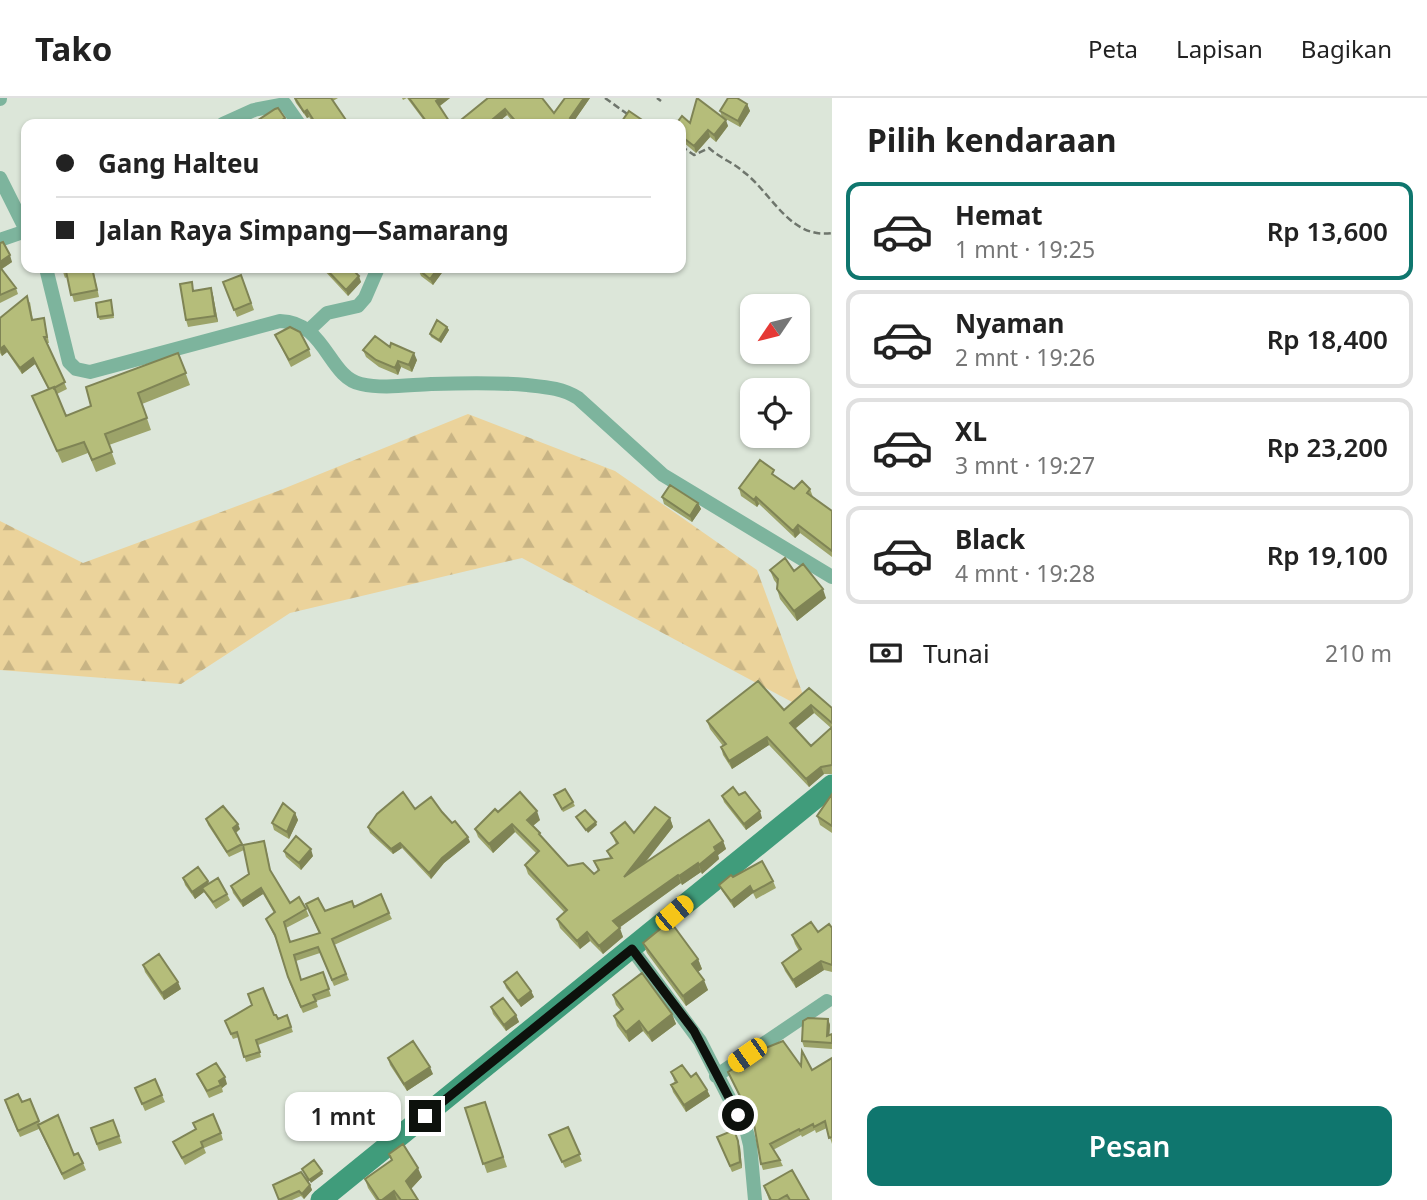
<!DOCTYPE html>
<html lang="id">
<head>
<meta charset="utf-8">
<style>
	body { margin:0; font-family:"Noto Sans",sans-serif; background:#f6f6f6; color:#222; height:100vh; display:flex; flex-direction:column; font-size:26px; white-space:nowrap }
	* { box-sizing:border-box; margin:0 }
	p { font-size:23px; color:#767676 }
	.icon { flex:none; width:38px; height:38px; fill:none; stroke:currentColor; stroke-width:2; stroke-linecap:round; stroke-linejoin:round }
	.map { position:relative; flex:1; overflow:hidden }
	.side { display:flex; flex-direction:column; background:#fff; width:595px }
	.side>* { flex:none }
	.top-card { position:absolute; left:21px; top:21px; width:665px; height:154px; border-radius:14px; box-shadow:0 2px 5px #0004; display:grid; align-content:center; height:154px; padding:0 35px; background:#fff }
	.needle { width:46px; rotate:235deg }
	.buttons { position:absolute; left:740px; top:196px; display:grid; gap:14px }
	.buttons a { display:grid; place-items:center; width:70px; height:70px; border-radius:14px; background:#fff; box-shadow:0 2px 5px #0004; font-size:35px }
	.end { position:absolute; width:32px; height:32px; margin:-16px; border:9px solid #0d110c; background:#fff; box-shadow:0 0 0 4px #fff }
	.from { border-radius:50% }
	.bubble { position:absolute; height:49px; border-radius:14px; background:#fff; box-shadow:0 2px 5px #0004; font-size:23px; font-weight:600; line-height:49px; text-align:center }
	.car { position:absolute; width:21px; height:42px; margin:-21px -10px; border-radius:9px; box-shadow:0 0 5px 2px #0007; background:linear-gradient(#f5c518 24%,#345 0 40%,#f5c518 0 76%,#345 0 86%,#f5c518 0) }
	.top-card b { display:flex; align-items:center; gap:24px; height:66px; font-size:26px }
	.top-card b+b { border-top:2px solid #e0e0e0 }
	.top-card i { width:18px; height:18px; background:#222 }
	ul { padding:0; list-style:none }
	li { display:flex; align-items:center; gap:21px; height:98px; margin:0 14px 10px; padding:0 21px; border:4px solid #e0e0e0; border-radius:14px }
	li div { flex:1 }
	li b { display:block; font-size:26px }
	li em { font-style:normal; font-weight:600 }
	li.selected { border-color:#0f766e }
	li>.icon { width:63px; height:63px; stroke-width:1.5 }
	h2 { padding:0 35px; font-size:32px; line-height:84px }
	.pay { display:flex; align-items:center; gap:18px; height:77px; padding:0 35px; font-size:26px }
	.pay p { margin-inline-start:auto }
	.cta { display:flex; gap:14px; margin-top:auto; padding:14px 35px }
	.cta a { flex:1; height:80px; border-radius:14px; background:#0f766e; color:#fff; font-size:28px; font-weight:600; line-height:80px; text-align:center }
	header { display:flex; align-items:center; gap:42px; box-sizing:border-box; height:98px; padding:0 35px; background:#fff; border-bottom:2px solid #e0e0e0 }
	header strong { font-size:33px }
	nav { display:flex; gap:38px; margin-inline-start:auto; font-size:24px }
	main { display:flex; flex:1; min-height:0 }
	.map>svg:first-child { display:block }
</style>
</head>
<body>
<header>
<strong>Tako</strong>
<nav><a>Peta</a><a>Lapisan</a><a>Bagikan</a></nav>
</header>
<main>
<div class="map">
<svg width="832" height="1102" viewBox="0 0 832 1102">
	<defs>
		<pattern id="forest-firs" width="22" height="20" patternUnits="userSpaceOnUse" patternTransform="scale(1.75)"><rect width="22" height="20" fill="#ebd39b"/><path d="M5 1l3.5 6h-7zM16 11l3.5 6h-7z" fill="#c8b484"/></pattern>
	</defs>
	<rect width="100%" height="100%" fill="#dce6d9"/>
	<path fill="url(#forest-firs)" d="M468 316 615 373 757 472 809 613 522 460 290 515 181 586 0 572V423L83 465 278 393Z"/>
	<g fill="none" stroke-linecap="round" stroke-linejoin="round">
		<path stroke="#6e756c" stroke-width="2.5" stroke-dasharray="7 3.5" stroke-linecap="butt" d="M605 0 630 18
			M657 0 661 3
			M681 48 694 57 709 50C720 60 734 65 745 75 773 97 790 141 832 135"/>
		<path stroke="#7db49d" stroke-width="14" d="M0 1V0
			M223 26 254 12 285 6 299 26
			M0 80 26 132
			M0 142 26 133
			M46 170 69 264 76 271 90 274 280 223C326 224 328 279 361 286 383 291 408 287 431 286 463 285 494 284 527 287 546 289 562 290 578 300L663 377 832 479
			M309 232 327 215 358 208 365 200 378 170
			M632 851 700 943 747 1035 750 1047 755 1102
			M716 978 827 903"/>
		<path stroke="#409c7b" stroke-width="21" d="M321 1102 832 687"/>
	</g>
	<path fill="#9ca369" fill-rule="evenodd" d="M294 0H338L333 3 348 26H314L309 19 307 20 296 5Z
		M402 0H450L440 8 425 24 407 0 403 2Z
		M488 0 554 15 565 0H590L574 23 579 26H515L507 17 496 26H456Z
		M747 6 750 13 740 29 724 20 728 28 716 44 710 39 696 55 683 44 681 48V26L722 19 720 13Z
		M0 145 12 164 2 171 16 190 18 196 0 205Z
		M55 170H93L99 199 74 204 67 179 65 180 62 171 57 173Z
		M317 170H351L361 184 348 198 322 170 320 173Z
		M418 171 444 172 433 187 421 178Z
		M241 177 254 212 237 219 223 184Z
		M211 190 213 197 218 224 188 229 186 222 194 193Z
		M111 202 114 220 100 222 98 219Z
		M30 204 33 222 44 220 49 245H47L67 291 57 296 66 318 91 308 178 255 190 287 142 306 151 332 109 347 116 366 96 374 88 355 62 365 32 298 49 292 35 266 22 276 7 254 2 258 0 255V220Z
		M447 229 449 232 441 245 431 239 430 236Z
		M275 237 309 251 311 258 291 269Z
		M390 249 417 262 412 274 401 269 398 277 379 269 366 259 363 252Z
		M777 380 794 391H810L813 399 832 413V459L800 435 795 440 759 406 757 409 741 398 739 390Z
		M662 399 698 405 701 411 692 424 664 406Z
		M770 472 794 473 826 500 797 523 780 501 777 491V486L774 482Z
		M809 590 832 610V676H824L809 689 769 647 732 671 723 657 721 649 723 648 710 631 707 623 784 612ZM814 615 831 630 811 648 795 631Z
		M832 696V735L820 727 817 718Z
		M554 697 573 704 575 708 563 714Z
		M739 697 762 720 746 732 724 704 722 698Z
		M415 711 442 714 470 744 444 765 431 781 402 750 393 756 370 735 368 729Z
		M498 714 540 722 533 728 540 735 542 740 568 768 594 776 598 773 594 763 610 760 607 753 616 746 611 735H634L670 720 673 729 645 765 723 743 726 751 718 757 719 761 702 776 701 774 682 787 681 785 619 830 623 839 603 856 590 843 580 851 560 830 557 821 564 814 528 776 525 767 537 756 515 734 493 755 478 739 475 731Z
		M295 715 298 722 289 741 274 732 272 725Z
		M206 721 240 731 236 735 244 752 229 759 208 727Z
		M266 749 271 775 290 805 306 811 309 818 286 830 290 844 319 835 306 806 325 813 354 809 389 815 392 821 334 847 349 882 334 888 320 855 296 863 301 882 323 874 331 898 316 903 318 909 303 915 290 886 276 842 266 821 274 815 263 796 243 809 233 795 231 788 249 776Z
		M284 753 313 758 301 772 286 759Z
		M733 779 773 783 776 790 756 801 753 795 734 810 722 793 719 787Z
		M183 780 208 783 209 786 227 796 230 802 216 811 204 794 195 801 185 787Z
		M832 830V874L824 872 796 890 785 873 782 865 799 853 795 846 792 837 818 834Z
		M643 845 698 861 702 871 698 874 708 892 686 908 647 855Z
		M143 867 181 891 164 902 145 874Z
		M504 884 531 893 534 899 521 909 506 890Z
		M613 897 672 916 676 926 652 944 643 933 629 944 617 928 614 918 621 913 616 907Z
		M491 909 516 917 519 924 506 933 493 916Z
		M274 917 278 921 287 917 293 934 258 947 261 959 246 964 239 939 233 941 227 928Z
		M828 921 830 927 829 937 832 936V951L804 949 802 943Z
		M388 960 433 976 407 993 390 967Z
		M832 960V1046L827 1030 816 1035 815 1032 802 1039 801 1037 773 1052 780 1062 783 1068 763 1072 761 1066 754 1029 728 974 801 968 812 972Z
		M671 974 691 979 707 992 710 998 686 1014 673 994 671 987 675 985Z
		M197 976 227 986 222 990 223 994 209 1000Z
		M135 990 162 997 165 1004 145 1013Z
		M30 1001 40 1026 83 1065 86 1072 64 1082 39 1031 20 1039 7 1009Z
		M485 1004 507 1069 487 1075 465 1010Z
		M113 1022 122 1045 99 1053 91 1030Z
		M568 1029 582 1063 565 1070 549 1037Z
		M221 1035 223 1042 204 1050 206 1055 185 1067 173 1044Z
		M717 1039 740 1049 742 1070 732 1074Z
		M389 1056 422 1079 411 1091 418 1102H376L368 1090 365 1081 392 1063Z
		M310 1087 312 1092 304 1101 301 1098 292 1102H279Z
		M764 1088 809 1102H769Z"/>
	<path fill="#7f8455" d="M440 0H450L438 9 436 3Z
		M584 0H590L572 26 570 20Z
		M747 6 750 13 740 29 738 23Z
		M505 11 507 17 496 26H487Z
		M307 12 309 19 307 20 304 14Z
		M285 20 287 26H276Z
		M726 22 728 28 716 44 714 37Z
		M708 32 710 39 696 55 694 48Z
		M10 157 12 164 0 172V164Z
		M438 170H443L444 172 433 187 430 181Z
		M359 178 361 184 348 198 346 192Z
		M211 190 213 197 218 224 215 218Z
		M447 229 449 232 441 245 439 242Z
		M4 248 7 254 2 258 0 251Z
		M414 255 417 262 412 274 409 267Z
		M33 260 35 266 22 276 20 270Z
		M398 263 401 269 398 277 395 270Z
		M756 399 759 406 757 409 754 402Z
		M698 405 701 411 692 424 690 418Z
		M798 427 800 435 795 440 793 433Z
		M823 491 826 500 797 523 794 513Z
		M811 607 814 615 792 633 790 625Z
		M767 639 769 647 732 671 729 663Z
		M821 669 824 676 809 689 806 681Z
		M537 713 540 722 530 730 527 722Z
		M760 713 762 720 746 732 744 726Z
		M295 715 298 722 289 741 287 734Z
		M670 720 673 729 627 787 624 779Z
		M596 724 597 727 588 735 586 732Z
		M238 726 240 731 235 735 233 730Z
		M512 726 515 734 493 755 489 746Z
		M468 739 470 744 444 765 431 781 429 775 442 760Z
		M723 743 726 751 718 757 719 761 702 776 699 767 714 749Z
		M400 745 402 750 393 756 391 751Z
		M311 751 313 758 301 772 299 765Z
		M698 765 701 774 682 787 679 778Z
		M678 777 681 785 616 832 613 823Z
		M208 783 210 790H202L204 794 195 801 192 794Z
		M750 788 753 795 734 810 731 803Z
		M261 790 263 796 243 809 241 803Z
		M620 830 623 839 603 856 599 848Z
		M587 834 590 843 580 851 577 843Z
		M698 861 702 871 695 876 692 866Z
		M821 863 824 872 796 890 793 882Z
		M704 882 708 892 686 908 683 898Z
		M178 884 181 891 164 902 162 895Z
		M531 893 534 899 521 909 518 903Z
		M672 916 676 926 652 944 648 935Z
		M516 917 519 924 506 933 504 927Z
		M828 921 830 927 829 944 827 938Z
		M639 923 643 933 629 944 626 934Z
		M430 969 433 976 407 993 404 986Z
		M225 979 227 986 222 990 219 983Z
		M707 992 710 998 686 1014 684 1007Z
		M738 1043 740 1049 742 1070 740 1064Z
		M418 1070 422 1079 410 1092 406 1083Z
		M322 1073 323 1076 311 1085 309 1082Z
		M310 1087 312 1092 304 1101 302 1096Z
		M394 1093 397 1102H382Z"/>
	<path fill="#b5bd7a" stroke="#7f8455" stroke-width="2" d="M295 0H331L348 25 316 26 307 12 304 14Z
		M409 0H440L436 3 451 26H422L426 23Z
		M488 0H542L554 15 565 0H584L570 20 579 26H518L505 11 487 26H456Z
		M697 0 726 22 714 37 708 32 694 48 681 38V26H676L682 18 690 25Z
		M728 0H737L747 6 738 23 720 13Z
		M278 10 285 20 276 26H252L275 11Z
		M629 13 648 26H620Z
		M3 144 10 157 0 164V145Z
		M0 169 16 190 0 197Z
		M61 170H92L97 192 71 197 66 173H62Z
		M325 170H351L359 178 346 192Z
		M420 170H438L430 181 418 171Z
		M241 177 251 205 234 212 223 184Z
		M192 184 193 193 211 190 215 218 186 222 180 186Z
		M27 198 32 222 44 220 47 239H44L65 284 54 290V289L49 291 33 260 20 270 4 248 0 251V220Z
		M111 202 113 217 98 219 96 205Z
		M437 222 447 229 439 242 430 236Z
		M290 229 300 234 309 251 289 262 275 237Z
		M375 238 390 249 391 245 414 255 409 267 398 263 395 270 376 262 363 252Z
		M178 255 186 275 138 295 147 320 105 336 112 354 92 362 84 344 57 353 32 298 54 289 66 318 91 308 86 289Z
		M760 362 774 372 772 376 794 391 802 383 810 391 807 395 832 413V453L798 427 793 433 756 399 754 402 739 390Z
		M670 387 698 405 690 418 662 399Z
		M785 460 794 473 803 466 823 491 794 513 777 491 778 481 770 472Z
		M758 583 784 612 809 590 832 610V625L811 607 790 625 811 648 832 629V667L821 669 806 681 767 639 729 663 721 649 726 646 707 623Z
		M733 689 739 697 745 694 760 713 744 726 722 698Z
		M565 691 573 704 562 711 554 697Z
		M403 694 415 711 431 699 442 714 452 725 455 723 468 739 442 760 429 775 400 745 391 751 368 729 377 716Z
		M520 694 537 713 527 722 540 735 539 736 568 768 583 765 594 776 599 772 594 763 612 760 607 753 618 745 611 735 625 724 634 735 655 709 670 720 624 779 709 722 723 743 714 749 716 753 699 767 698 765 679 778 678 777 613 823 620 830 599 848 587 834 577 843 557 821 567 812 525 767 539 753 512 726 489 746 475 731 495 711 498 714Z
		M832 696V728L817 718Z
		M283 705 295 715 287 734 272 725Z
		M223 708 238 726 233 730 242 746 227 754 206 721Z
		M585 712 596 724 586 732 576 719Z
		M296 738 311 751 299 765 284 753Z
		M264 743 270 772 290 805 299 799 306 811 284 824 290 844 320 835 306 806 318 800 325 813 352 803 354 809 381 796 389 815 332 841 346 876 332 882 318 849 294 857 301 882 323 874 329 891 313 897 316 903 301 909 288 879 275 837 266 821 275 814 261 790 241 803 231 788 249 776 243 747Z
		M762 763 773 783 753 794 750 788 731 803 719 787 731 777 733 779Z
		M198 769 208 783 192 794 183 780Z
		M218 780 227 796 213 804 202 790Z
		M670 823 698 861 692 866 704 882 683 898 643 845Z
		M811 824 818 834 829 826 832 830V867L821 863 793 882 782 865 801 851 792 837Z
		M159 856 178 884 162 895 143 867Z
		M517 874 531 893 518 903 504 884Z
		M642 875 672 916 648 935 639 923 626 934 614 918 623 911 613 897Z
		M263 890 274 917H276L278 921 287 917 291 929 256 942 260 954 244 959 237 934 231 936 225 923 252 907 248 896Z
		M503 900 516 917 504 927 491 909Z
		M808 920 828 921 827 938 832 936V945L802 943 803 923Z
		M413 943 430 969 404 986 388 960Z
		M783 943 801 968 802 953 812 972 832 960V1039L829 1040 825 1023 814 1029 813 1026 800 1033 799 1031 770 1046 780 1062 761 1066 754 1026 728 974 763 951Z
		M216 965 225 979 219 983 221 987 207 993 197 976Z
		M682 967 691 979 696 975 707 992 684 1007 671 987 677 984 671 974Z
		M155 981 162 997 142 1006 135 990Z
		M18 996 22 1004 30 1001 39 1023 18 1033 5 1002Z
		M485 1004 503 1059 483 1066 465 1010Z
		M213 1016 221 1035 201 1044 203 1049 182 1060 173 1044 196 1031 193 1025Z
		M58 1017 74 1057 78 1055 83 1065 62 1076 38 1027Z
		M113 1022 119 1038 97 1046 91 1030Z
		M568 1029 580 1056 562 1064 549 1037Z
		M734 1032 738 1043 740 1064 730 1068 717 1039Z
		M403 1046 418 1070 406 1083 418 1102H401L394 1093 382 1102H379L365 1081 392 1062 389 1056Z
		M314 1062 322 1073 309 1082 302 1071Z
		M792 1072 809 1102H790L787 1097 778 1102H771L764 1088Z
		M301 1074 310 1087 302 1096 299 1093 279 1102 273 1087Z"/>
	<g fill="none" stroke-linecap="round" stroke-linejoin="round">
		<path stroke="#0d110c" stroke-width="9" d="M425 1018 632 851 694 933 738 1017"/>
	</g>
</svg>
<div class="buttons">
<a><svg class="needle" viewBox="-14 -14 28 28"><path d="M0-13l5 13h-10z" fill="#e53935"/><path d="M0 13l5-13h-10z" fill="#767676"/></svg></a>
<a><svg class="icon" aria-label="locate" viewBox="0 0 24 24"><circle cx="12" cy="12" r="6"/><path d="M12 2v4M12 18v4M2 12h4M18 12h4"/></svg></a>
</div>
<i class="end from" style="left:738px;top:1017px"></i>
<i class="end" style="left:425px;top:1018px"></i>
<div class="bubble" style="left:285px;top:994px;width:116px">1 mnt</div>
<i class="car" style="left:674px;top:815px;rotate:50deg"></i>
<i class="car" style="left:747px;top:957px;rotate:235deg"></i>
<div class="top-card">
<b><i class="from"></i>Gang Halteu</b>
<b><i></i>Jalan Raya Simpang—Samarang</b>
</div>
</div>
<section class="side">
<h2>Pilih kendaraan</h2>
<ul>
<li class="selected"><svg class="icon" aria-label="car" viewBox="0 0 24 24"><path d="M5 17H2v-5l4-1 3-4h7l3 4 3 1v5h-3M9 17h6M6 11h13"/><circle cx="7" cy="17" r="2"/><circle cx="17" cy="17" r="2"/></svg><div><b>Hemat</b><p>1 mnt · 19:25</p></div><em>Rp 13,600</em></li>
<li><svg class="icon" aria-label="car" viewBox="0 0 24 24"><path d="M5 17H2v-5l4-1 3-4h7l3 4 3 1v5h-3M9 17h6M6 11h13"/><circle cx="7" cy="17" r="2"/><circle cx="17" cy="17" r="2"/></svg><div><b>Nyaman</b><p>2 mnt · 19:26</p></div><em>Rp 18,400</em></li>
<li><svg class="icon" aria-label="car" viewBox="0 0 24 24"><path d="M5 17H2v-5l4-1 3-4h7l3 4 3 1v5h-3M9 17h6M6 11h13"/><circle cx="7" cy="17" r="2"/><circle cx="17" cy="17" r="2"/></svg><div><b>XL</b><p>3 mnt · 19:27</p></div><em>Rp 23,200</em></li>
<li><svg class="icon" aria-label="car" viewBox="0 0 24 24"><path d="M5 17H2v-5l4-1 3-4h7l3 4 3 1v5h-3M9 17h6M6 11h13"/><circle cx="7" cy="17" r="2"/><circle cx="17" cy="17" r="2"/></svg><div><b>Black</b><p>4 mnt · 19:28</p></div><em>Rp 19,100</em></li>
</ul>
<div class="pay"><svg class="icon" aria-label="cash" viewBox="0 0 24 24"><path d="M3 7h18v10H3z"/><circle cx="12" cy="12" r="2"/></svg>Tunai<p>210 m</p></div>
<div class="cta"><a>Pesan</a></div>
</section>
</main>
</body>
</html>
